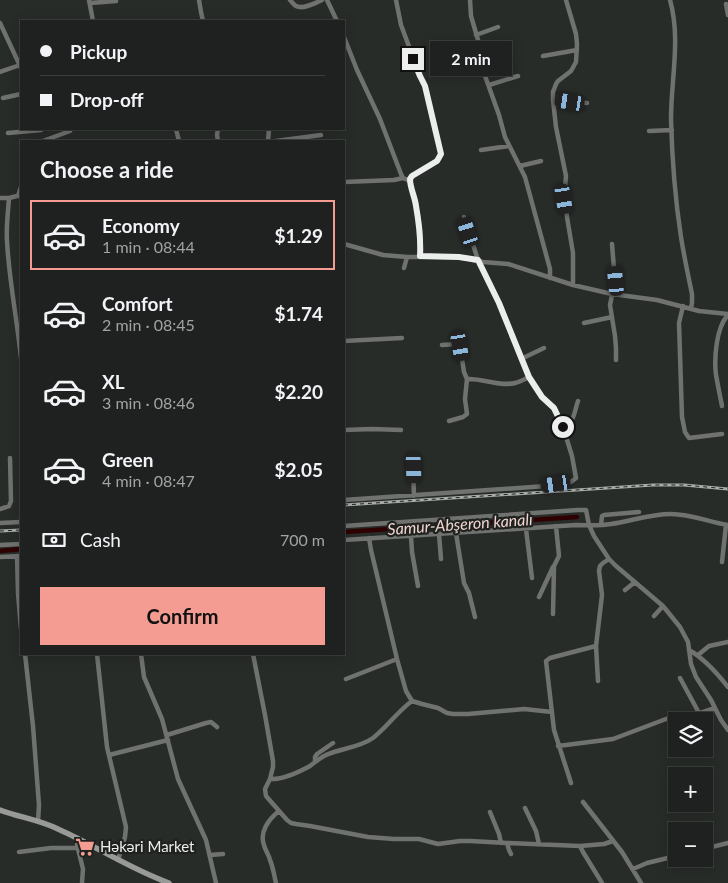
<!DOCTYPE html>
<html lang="en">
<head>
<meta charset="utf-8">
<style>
	body { margin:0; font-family:Lato,sans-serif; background:#2b2e2c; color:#f1f3f6; height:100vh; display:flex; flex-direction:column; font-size:19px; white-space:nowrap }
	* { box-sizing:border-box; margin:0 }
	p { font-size:16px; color:#a1a3a4 }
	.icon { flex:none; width:28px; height:28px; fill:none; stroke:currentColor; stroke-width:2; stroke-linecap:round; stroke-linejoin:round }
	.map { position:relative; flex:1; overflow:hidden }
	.details { position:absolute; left:20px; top:140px; width:325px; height:515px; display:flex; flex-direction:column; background:#1e211f; border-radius:0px; box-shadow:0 2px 12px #0003,0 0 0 1px #3c3e3d }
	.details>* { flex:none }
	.guide { position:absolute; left:20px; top:20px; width:325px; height:110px; border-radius:0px; box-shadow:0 2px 12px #0003,0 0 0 1px #3c3e3d; display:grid; align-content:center; height:110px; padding:0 20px; background:#1e211f }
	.fabs { position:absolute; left:668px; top:712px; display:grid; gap:10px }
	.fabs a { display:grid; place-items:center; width:45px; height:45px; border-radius:0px; background:#1e211f; box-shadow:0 2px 12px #0003,0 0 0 1px #3c3e3d; font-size:25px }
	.end { position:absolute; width:22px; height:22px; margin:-11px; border:6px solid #ebeeec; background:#111; box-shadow:0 0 0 2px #111 }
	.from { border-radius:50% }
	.bubble { position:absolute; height:35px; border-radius:0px; background:#1e211f; box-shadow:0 2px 12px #0003,0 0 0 1px #3c3e3d; font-size:16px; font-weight:700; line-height:35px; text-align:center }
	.car { position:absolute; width:15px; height:30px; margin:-15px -8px; border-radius:6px; box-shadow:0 0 4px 1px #0007; background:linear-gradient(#222 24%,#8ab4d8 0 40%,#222 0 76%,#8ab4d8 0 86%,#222 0) }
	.guide b { display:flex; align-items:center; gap:18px; height:48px; font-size:19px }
	.guide b+b { border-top:1px solid #3c3e3d }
	.guide i { width:12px; height:12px; background:#f1f3f6 }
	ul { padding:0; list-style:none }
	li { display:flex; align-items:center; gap:15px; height:70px; margin:0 10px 8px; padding:0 10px; border:2px solid transparent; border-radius:0px }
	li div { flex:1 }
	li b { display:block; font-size:19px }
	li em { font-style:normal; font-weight:700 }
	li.active { border-color:#f59c92 }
	li>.icon { width:45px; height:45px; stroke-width:1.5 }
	h2 { padding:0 20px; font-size:22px; line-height:60px }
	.pay { display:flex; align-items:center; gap:12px; height:55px; padding:0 20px; font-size:19px }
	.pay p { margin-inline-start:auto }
	.primary-button { display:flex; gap:10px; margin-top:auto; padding:10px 20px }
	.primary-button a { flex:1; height:58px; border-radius:0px; background:#f59c92; color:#111; font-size:20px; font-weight:700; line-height:58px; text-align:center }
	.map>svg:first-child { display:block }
</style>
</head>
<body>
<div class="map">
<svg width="728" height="883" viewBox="0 0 728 883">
	<rect width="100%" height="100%" fill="#282c29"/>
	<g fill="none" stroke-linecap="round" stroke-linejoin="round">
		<path stroke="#2f0001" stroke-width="4.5" d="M344 532 577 517
			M0 551 21 549"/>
		<path stroke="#707270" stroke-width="4.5" d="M89 0 93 21
			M199 0 201 12 203 21
			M290 0C292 2 294 5 296 6 303 10 315 3 322 0
			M327 0 337 21
			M396 0 401 25 420 76 425 86 441 154 437 161 412 176C408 182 412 187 413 194 419 214 422 235 420 256
			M470 0 471 16 478 40 484 73 499 115 505 137 525 177 550 269V278
			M566 0 576 34 577 44 576 62 571 71 558 81 556 84 553 92V100L556 127 566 176 564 199 573 253V285
			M670 0C681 39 671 79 671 119 672 158 675 198 681 237 684 256 688 275 692 294V303L691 308
			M90 3 116 1
			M726 4 728 15
			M0 23 21 68
			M476 35 498 27
			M344 37 357 70 380 119 401 174 403 178 410 181
			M543 56 577 50
			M0 72 20 65
			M489 85 518 76
			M3 98 21 94
			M553 100 570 102 587 103
			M176 129 179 141
			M649 131 672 130
			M8 133 41 130
			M43 141 70 131 71 129
			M218 141 217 135 218 129
			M268 141 269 129
			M276 141 321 135
			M481 150 509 146
			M520 166 541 161
			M344 182 394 180 403 178
			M18 196 21 187
			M0 198H9L21 195
			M9 198C8 213 6 227 7 241 9 280 17 319 21 358
			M344 244 383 255 407 257H459L483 262 508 264 573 285 612 294 657 300 699 311 728 314
			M612 244 615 281 610 305 615 336 616 348V360
			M404 268 407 257
			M683 306 679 323 682 417 685 432 689 438 722 434
			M584 323 612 317
			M344 341 402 338
			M442 345 458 344 460 346 464 372 467 379
			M521 359 544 348
			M722 406C720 396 718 386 716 375 714 359 716 327 728 315
			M449 421 463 417 467 414 465 399 467 379C483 378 499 387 515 383 520 382 525 379 529 377
			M563 427C575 422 574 412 578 401
			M344 430 372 429 401 430
			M413 468 414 496
			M344 500 546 486 571 482 576 478 572 456 563 427 553 408 542 397 529 377 499 303 478 260 464 217
			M0 509 9 506 11 501 10 458
			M0 523 21 522
			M601 525 602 516 604 515 639 512
			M344 526 578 510H586L589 525 594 536 609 559 616 566 663 606 680 627 688 642 691 664 696 677 711 700 721 720 728 730
			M526 529 532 578
			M456 533 464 583 469 593 475 617
			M439 534 441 559
			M411 536 412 552 418 586
			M369 538 371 550 397 659 406 691 412 701 422 704 438 708 447 713 453 714H468L524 709 552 712
			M344 540 576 525C588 525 599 526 611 524 631 521 650 514 671 514 691 514 709 522 728 525
			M0 545 21 544
			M17 556 18 593 21 629
			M0 557 21 556
			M722 562 726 525
			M625 590 635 582
			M539 597 553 567
			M553 614 554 566 559 556 556 526
			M654 616 663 606
			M689 650C705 659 717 673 728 687
			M25 654 33 726 39 805 38 821
			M97 654 107 747 126 827 125 837 118 860
			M141 654 144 677 162 719 178 779 206 840 216 883
			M253 654 265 715 273 761V767L270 779 265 789 266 796 287 820 291 823 296 824 310 826 368 837 394 839H419L438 844 460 841H470L507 843 580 846 604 844 613 841
			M698 655 709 646 728 642
			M680 678 699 713
			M346 679 397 659
			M598 681 596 646 602 595 599 571 600 566 603 563 609 559
			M167 735 206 723 211 722 217 727
			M558 746 613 739 666 719 694 715 715 708
			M109 755 168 740
			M315 762V757L317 754 333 743
			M270 779C282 780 299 772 310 766 315 762 320 758 326 755 341 748 359 748 373 738 387 727 398 711 412 701
			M571 783 554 730 546 661 550 658 596 646
			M583 802 622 852 641 883
			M525 808 536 831 539 844
			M490 812 499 834 501 843
			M78 838 77 845 83 869 82 883
			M507 843 509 850 511 854
			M580 846 583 852 602 883
			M704 849 728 843
			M19 852 51 848H77
			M210 855 223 854
			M633 869 647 863 676 856
			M276 883C274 875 273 867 270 860 269 855 265 850 264 845 259 832 269 819 279 811"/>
		<path stroke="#979a97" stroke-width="5.5" d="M0 810C19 817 40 820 58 829 96 846 130 869 169 883"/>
		<g stroke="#a9adaa" stroke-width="3">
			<path id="rail" d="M344 505 653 485H684L728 489
				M0 531 21 530"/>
		</g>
		<use href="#rail" stroke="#1f221f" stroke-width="1" stroke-dasharray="4" stroke-linecap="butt"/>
	</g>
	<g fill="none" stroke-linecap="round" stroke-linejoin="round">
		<path stroke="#ebeeec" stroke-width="6" d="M413 59 420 76 425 86 441 154 437 161 412 176 410 179C410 188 415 197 416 206 419 223 421 239 420 256L459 257 478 260 499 303 529 377 542 397 554 408 563 427"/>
	</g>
	<defs>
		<g id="supermarket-bare" transform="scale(1.5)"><path d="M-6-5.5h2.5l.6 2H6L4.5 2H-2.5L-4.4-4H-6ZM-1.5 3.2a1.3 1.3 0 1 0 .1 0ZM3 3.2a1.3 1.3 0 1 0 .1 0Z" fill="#f59c92" stroke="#1f221f" stroke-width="2.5" paint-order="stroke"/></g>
	</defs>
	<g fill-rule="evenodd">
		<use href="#supermarket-bare" x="85" y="847"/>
	</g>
	<g text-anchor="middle" stroke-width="4.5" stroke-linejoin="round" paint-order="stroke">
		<g font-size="15" fill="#ebeeec" stroke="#1f221f" text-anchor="start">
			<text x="100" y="852">Həkəri Market</text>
		</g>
		<g font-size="16" font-style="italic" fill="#f1d5d1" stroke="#1f221f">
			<text transform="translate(460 524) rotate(-4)" y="6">Samur-Abşeron kanalı</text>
		</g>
	</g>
</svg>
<div class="fabs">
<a><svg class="icon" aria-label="layers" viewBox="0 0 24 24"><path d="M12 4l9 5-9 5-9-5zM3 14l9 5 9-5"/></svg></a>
<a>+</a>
<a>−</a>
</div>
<i class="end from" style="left:563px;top:427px"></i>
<i class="end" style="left:413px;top:59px"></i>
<div class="bubble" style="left:430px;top:41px;width:82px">2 min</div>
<i class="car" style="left:570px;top:102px;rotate:279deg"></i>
<i class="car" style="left:564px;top:199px;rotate:171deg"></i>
<i class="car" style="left:468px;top:232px;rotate:342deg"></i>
<i class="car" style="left:616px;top:281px;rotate:355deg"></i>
<i class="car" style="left:460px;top:346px;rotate:170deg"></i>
<i class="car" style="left:414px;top:468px;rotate:178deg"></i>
<i class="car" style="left:556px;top:484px;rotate:261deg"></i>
<div class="guide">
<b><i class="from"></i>Pickup</b>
<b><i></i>Drop-off</b>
</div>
<section class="details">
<h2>Choose a ride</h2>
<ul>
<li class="active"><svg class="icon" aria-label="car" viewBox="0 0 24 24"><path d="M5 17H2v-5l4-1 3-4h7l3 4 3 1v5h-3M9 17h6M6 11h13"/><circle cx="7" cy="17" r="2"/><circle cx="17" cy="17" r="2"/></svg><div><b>Economy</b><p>1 min · 08:44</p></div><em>$1.29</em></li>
<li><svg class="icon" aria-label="car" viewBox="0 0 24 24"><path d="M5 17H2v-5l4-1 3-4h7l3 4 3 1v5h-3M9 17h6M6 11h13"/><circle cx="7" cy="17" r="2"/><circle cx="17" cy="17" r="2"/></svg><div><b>Comfort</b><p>2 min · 08:45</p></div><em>$1.74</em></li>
<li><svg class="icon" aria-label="car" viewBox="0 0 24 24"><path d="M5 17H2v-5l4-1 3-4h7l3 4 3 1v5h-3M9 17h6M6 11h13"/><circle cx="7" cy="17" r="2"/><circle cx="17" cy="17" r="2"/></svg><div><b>XL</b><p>3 min · 08:46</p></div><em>$2.20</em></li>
<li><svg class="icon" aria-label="car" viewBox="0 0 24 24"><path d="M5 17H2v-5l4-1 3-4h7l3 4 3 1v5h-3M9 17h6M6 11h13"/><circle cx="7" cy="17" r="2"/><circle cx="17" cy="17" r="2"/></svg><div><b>Green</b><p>4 min · 08:47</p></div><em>$2.05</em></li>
</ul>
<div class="pay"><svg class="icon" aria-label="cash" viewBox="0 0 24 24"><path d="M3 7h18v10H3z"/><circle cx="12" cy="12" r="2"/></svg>Cash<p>700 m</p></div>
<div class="primary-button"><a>Confirm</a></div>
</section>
</div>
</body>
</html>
